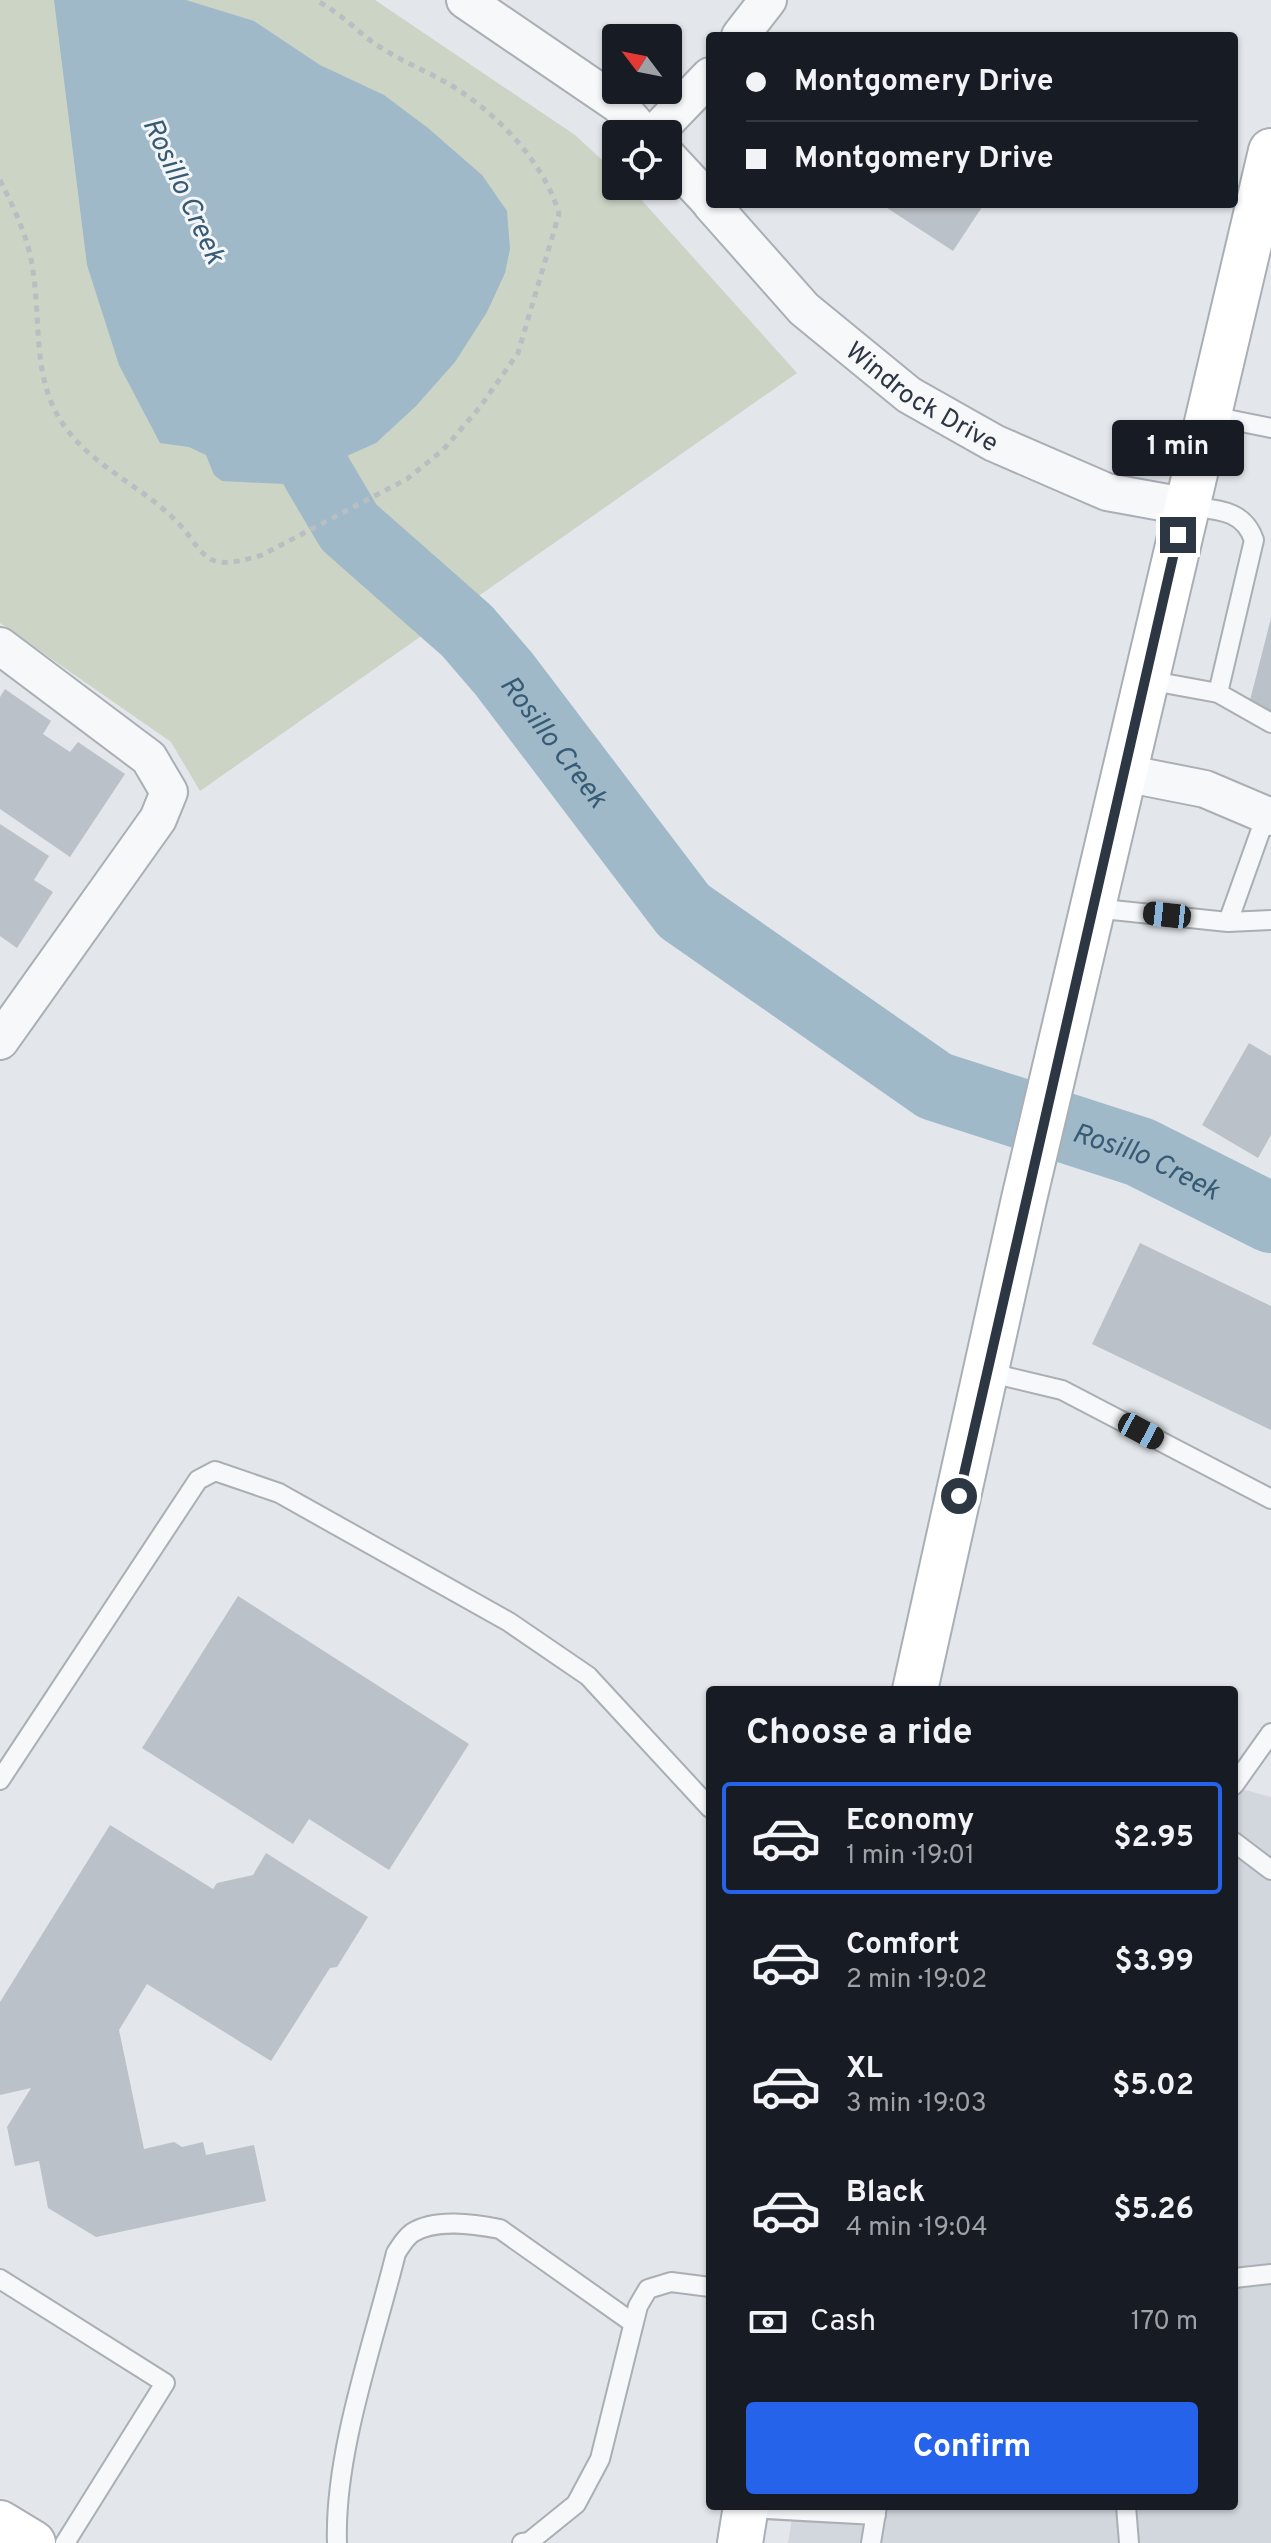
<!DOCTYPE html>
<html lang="en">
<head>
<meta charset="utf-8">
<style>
	body { margin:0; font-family:Overpass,sans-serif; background:#242831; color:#f1f3f6; height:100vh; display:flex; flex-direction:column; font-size:30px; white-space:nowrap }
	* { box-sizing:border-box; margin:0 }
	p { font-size:26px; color:#9ea1a6 }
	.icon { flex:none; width:44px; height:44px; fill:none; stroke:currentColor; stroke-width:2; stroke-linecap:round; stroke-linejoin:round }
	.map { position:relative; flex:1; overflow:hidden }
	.panel { position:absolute; left:706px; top:1686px; width:532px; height:824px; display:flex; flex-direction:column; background:#171b24; border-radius:8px; box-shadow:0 2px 6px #0004 }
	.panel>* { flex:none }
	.banner { position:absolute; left:706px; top:32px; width:532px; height:176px; border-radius:8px; box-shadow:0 2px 6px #0004; display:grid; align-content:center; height:176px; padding:0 40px; background:#171b24 }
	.needle { width:52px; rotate:302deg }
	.tools { position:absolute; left:602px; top:24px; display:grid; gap:16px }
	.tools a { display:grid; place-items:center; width:80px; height:80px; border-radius:8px; background:#171b24; box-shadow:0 2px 6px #0004; font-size:40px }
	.end { position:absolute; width:36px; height:36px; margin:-18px; border:10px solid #2c3743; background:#fff; box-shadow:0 0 0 4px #fff }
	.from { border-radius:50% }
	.bubble { position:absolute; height:56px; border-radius:8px; background:#171b24; box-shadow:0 2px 6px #0004; font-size:26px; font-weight:700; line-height:56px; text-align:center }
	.car { position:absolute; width:24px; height:48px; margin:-24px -12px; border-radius:10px; box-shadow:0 0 6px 2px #0007; background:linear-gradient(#222 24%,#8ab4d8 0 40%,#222 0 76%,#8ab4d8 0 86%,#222 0) }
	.banner b { display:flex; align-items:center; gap:28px; height:76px; font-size:30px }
	.banner b+b { border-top:2px solid #363941 }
	.banner i { width:20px; height:20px; background:#f1f3f6 }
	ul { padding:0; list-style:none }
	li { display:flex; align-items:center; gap:24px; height:112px; margin:0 16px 12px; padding:0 24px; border:4px solid transparent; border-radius:8px }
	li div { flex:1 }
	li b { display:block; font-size:30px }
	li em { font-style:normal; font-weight:700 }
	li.on { border-color:#2563eb }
	li>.icon { width:72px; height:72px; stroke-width:1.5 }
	h2 { padding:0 40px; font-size:36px; line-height:96px }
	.pay { display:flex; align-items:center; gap:20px; height:88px; padding:0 40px; font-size:30px }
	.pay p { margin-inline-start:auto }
	.action { display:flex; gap:16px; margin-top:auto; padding:16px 40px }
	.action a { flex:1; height:92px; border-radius:8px; background:#2563eb; color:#fff; font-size:32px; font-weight:700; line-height:92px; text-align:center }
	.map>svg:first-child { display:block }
</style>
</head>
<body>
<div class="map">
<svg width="1271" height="2543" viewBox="0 0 1271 2543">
	<rect width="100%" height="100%" fill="#e3e7eb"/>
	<path fill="#d2d7dd" d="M1234 1787 1271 1797V2543H788L794 2506H1234Z"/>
	<path fill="#cbd4c5" d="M0 0H375L575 135 616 173V186H629L797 373 200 791 171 742 0 623Z"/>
	<path fill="#a0b9c9" d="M54 0H186L254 21 320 65 384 95 428 128 482 175 507 211 510 249 505 273 487 312 455 362 416 406 376 443 284 484 222 481 214 475 206 455 189 447 160 443 119 365 87 265Z"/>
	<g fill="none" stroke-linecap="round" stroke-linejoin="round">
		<path stroke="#a0b9c9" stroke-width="70" id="s1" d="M275 383 316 471 349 527 467 631 504 674 684 911 935 1086 1140 1152 1271 1218"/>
	</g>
	<path fill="#bbc1c8" d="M881 204H984L953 251Z
		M1271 618V713L1248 708Z
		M5 689 51 721 43 734 70 752 78 742 125 774 70 857 0 809V697Z
		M0 824 49 856 34 880 53 892 17 948 0 936Z
		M1249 1043 1271 1056V1135L1258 1158 1202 1125Z
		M1140 1243 1271 1306V1430L1092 1344Z
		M238 1596 469 1744 389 1870 309 1819 293 1844 142 1748Z
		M110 1825 213 1889 217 1883 253 1875 266 1853 368 1917 337 1967 330 1968 271 2061 147 1984 119 2030 144 2149 174 2142 182 2147 203 2142 206 2155 254 2145 266 2201 96 2237 48 2208 39 2161 15 2166 7 2127 31 2088 0 2095V2002Z"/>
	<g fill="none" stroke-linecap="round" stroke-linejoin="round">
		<g stroke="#a8afb5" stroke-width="22">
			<path id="lane" d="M1207 415 1271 428
				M1186 506C1215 510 1243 508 1254 540L1218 693
				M1147 680 1218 693 1271 723
				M1093 908 1228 922 1268 810
				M1228 922 1271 920
				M987 1372 1062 1390 1271 1499
				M0 1780 198 1480 215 1471 279 1493 509 1622 588 1676 710 1808
				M1234 1785 1271 1733
				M1234 1842 1271 1870
				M1234 2278 1271 2274
				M0 2279 165 2383 65 2543
				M1126 2506 1129 2543
				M746 2508 876 2515
				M337 2543C334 2452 374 2342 396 2253 400 2247 405 2238 412 2233 435 2218 474 2224 500 2229L633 2323
				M522 2543 529 2542 576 2504 600 2459 638 2306 648 2289 671 2282 710 2287
				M871 2543 877 2506"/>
		</g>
		<g stroke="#a8afb5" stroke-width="40">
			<g id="street">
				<path d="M465 0 619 105 644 134"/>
				<path d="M740 36 768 0"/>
				<path d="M654 134 710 76"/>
				<path d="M668 157 710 202"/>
				<path id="s2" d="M711 204 804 309 909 395 994 443 1107 492 1184 506"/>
				<path d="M0 646 149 758 169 792 158 819 0 1041"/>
				<path d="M1124 773 1205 789 1271 817"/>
			</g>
		</g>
		<g stroke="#a8afb5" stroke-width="48">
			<path id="secondary" d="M915 1690 1024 1199 1271 151
				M0 2523 33 2543
				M740 2543 746 2506"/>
		</g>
		<path stroke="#b9bec2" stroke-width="5" stroke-dasharray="6 6" stroke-linecap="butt" d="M0 180C14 208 29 239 33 271 41 322 32 379 63 424 89 463 135 483 169 514 208 549 196 576 262 555L407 479 443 450 480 407 518 353 559 214C546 166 501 118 460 91 433 73 401 62 374 43 354 29 338 10 314 0"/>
		<use href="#lane" stroke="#f6f8f9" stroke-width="18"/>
		<use href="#street" stroke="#f6f8f9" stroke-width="36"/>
		<use href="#secondary" stroke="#fff" stroke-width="44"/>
	</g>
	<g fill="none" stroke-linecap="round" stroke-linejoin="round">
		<path stroke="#2c3743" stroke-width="10" d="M959 1496 1178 535"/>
	</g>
	<g text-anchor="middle" stroke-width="6" stroke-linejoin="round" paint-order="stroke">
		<g font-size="26" fill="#2c3743" stroke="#f3f6f8">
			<text dy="9" stroke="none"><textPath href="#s2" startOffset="288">Windrock Drive</textPath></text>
		</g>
		<g font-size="28" font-style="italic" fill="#375a75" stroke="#f3f6f8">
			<text transform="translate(185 190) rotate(65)" y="10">Rosillo Creek</text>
			<text dy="10" stroke="none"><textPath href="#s1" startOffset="460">Rosillo Creek</textPath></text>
			<text dy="10" stroke="none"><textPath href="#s1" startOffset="1204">Rosillo Creek</textPath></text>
		</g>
	</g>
</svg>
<div class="tools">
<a><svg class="needle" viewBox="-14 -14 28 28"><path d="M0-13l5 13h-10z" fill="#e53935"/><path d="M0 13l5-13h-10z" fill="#9ea1a6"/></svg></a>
<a><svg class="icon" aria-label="locate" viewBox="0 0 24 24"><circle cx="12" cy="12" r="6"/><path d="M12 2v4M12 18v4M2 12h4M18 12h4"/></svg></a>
</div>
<i class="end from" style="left:959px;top:1496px"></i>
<i class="end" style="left:1178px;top:535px"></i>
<div class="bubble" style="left:1112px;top:420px;width:132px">1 min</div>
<i class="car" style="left:1167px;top:915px;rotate:276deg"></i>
<i class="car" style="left:1141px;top:1431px;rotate:118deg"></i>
<div class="banner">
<b><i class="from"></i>Montgomery Drive</b>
<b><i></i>Montgomery Drive</b>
</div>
<section class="panel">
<h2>Choose a ride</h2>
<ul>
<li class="on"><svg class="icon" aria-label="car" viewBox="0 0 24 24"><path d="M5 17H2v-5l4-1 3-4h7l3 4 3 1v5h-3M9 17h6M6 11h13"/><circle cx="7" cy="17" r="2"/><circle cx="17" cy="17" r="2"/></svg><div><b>Economy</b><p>1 min · 19:01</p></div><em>$2.95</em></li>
<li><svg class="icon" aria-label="car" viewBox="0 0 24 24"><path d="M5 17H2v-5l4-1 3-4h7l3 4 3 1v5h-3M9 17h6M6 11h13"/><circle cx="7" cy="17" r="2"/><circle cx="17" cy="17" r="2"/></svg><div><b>Comfort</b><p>2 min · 19:02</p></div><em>$3.99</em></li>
<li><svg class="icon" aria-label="car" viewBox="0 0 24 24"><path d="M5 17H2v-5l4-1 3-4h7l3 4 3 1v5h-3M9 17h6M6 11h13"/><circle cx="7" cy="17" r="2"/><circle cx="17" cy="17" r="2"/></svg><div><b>XL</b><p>3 min · 19:03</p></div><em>$5.02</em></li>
<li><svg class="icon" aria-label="car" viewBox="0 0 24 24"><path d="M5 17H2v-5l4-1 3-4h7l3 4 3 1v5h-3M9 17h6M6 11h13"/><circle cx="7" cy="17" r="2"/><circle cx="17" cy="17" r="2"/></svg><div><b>Black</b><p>4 min · 19:04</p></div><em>$5.26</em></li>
</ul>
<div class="pay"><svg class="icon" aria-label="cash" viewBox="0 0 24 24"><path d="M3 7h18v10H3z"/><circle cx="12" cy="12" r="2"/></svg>Cash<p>170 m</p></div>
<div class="action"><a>Confirm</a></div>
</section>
</div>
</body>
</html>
